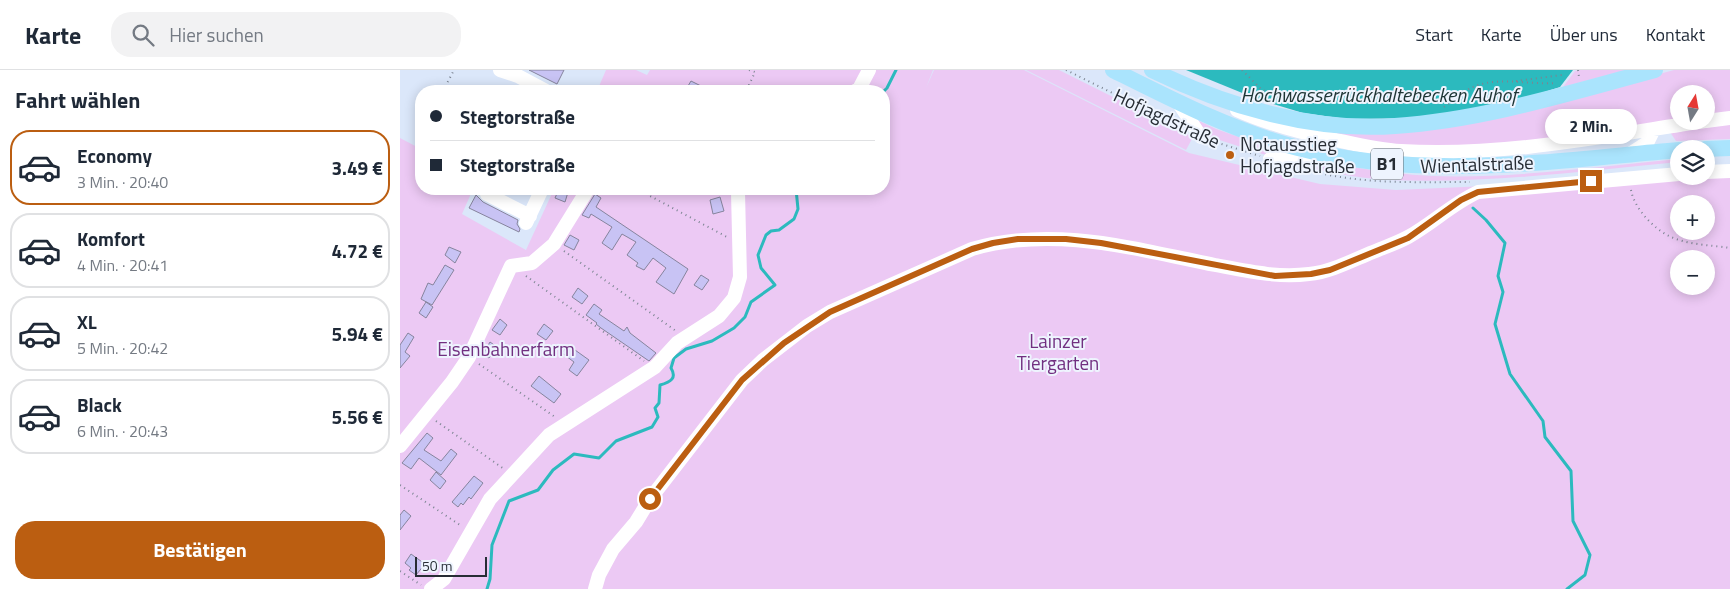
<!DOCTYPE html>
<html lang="de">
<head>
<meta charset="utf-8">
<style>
	body { margin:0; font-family:"Titillium Web",sans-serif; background:#f2f2f3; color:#1f2937; height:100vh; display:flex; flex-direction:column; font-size:19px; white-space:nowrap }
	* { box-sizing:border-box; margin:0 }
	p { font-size:16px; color:#747a83 }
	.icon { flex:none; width:28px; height:28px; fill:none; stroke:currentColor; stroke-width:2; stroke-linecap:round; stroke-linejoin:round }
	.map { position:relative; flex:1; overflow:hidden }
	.sheet { display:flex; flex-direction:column; background:#fff; width:400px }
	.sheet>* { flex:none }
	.hud { position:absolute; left:15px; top:15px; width:475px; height:110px; border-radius:20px; box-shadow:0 2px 12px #0003; display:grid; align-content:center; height:110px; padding:0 15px; background:#fff }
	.needle { width:32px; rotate:11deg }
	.tools { position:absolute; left:1270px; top:15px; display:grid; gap:10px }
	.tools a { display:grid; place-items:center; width:45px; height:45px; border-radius:50%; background:#fff; box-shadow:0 2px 12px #0003; font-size:25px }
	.scale { position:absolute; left:15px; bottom:12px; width:72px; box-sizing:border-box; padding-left:5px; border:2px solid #272d35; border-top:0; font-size:14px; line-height:18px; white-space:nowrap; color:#272d35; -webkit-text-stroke:4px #eef4fe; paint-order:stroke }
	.end { position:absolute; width:22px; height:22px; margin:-11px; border:6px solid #bb5e11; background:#fff; box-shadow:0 0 0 2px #fff }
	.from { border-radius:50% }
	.bubble { position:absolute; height:35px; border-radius:18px; background:#fff; box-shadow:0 2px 12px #0003; font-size:16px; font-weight:700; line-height:35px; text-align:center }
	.hud b { display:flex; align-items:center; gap:18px; height:48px; font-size:19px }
	.hud b+b { border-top:1px solid #e0e1e3 }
	.hud i { width:12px; height:12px; background:#1f2937 }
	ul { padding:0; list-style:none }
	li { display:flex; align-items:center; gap:15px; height:75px; margin:0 10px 8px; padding:0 5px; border:2px solid #e0e1e3; border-radius:20px }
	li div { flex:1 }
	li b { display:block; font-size:19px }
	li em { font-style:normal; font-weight:700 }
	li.selected { border-color:#bb5e11 }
	li>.icon { width:45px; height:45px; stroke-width:1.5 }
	h2 { padding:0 15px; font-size:22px; line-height:60px }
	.cta { display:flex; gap:10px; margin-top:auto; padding:10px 15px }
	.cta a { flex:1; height:58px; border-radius:20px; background:#bb5e11; color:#fff; font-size:20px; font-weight:700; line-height:58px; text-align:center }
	header { display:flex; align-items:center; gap:30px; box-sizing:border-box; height:70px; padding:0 25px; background:#fff; border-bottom:1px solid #e0e1e3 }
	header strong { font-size:24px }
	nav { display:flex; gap:28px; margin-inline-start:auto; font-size:18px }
	.search { width:350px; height:45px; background:#f2f2f3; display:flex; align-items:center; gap:12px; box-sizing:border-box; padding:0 18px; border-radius:20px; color:#747a83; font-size:19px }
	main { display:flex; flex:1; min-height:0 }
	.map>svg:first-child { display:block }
</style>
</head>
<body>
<header>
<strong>Karte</strong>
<div class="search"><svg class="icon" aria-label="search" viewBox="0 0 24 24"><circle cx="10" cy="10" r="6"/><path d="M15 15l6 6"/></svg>Hier suchen</div>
<nav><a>Start</a><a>Karte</a><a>Über uns</a><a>Kontakt</a></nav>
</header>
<main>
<section class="sheet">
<h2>Fahrt wählen</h2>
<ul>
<li class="selected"><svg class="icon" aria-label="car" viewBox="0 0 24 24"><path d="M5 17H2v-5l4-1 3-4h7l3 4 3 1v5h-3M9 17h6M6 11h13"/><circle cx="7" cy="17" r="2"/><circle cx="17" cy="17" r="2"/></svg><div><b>Economy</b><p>3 Min. · 20:40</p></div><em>3.49 €</em></li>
<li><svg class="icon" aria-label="car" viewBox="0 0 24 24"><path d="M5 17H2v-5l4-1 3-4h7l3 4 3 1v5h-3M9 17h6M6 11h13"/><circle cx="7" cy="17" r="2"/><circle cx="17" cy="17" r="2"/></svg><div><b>Komfort</b><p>4 Min. · 20:41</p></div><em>4.72 €</em></li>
<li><svg class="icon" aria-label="car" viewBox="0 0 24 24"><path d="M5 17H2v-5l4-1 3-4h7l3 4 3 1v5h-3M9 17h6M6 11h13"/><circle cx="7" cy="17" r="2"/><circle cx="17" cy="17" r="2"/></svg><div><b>XL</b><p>5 Min. · 20:42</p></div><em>5.94 €</em></li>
<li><svg class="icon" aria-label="car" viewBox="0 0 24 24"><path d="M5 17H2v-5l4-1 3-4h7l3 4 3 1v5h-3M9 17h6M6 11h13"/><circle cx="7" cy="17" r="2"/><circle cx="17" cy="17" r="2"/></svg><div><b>Black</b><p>6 Min. · 20:43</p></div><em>5.56 €</em></li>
</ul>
<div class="cta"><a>Bestätigen</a></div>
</section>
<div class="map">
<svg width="1330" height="519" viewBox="0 0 1330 519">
	<rect width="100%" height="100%" fill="#dbe7fa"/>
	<path fill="#ecc9f4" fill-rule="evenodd" d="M206 0H236L247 5 250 0H462L474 5 475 0H533L526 18 534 0H624L789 83 920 114 996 120 1306 106 1330 96V519H0V68L21 79V119H73L62 144 126 180 154 119H484V21H197ZM1279 134H1306V161H1279ZM1279 189H1306V216H1279Z
		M626 0H659L793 67 786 80Z
		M1179 0H1227L1163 17 1175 1Z
		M1274 0H1330V43L1306 47V24H1279V51C1199 61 1114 79 1034 77 990 76 949 67 907 57L1106 46Z
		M791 47 816 59 888 84 872 87 804 65Z
		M1330 50V69L1276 71 1270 62Z
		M1279 89V92C1183 101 1086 114 990 110 953 108 916 100 881 91 932 91 981 104 1032 106 1111 109 1200 96 1279 89Z"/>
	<path fill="#2cbabe" d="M786 0H1173L1160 17 1110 33 1022 48 947 49 903 43 857 29Z"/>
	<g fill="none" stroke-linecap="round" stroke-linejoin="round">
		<path stroke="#2cbabe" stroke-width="3" d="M484 21 487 18 496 0
			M1073 138 1086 150 1105 173 1098 206 1103 222 1095 254 1110 304 1143 351 1145 367 1171 401 1173 451 1190 485 1185 505 1167 519
			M87 519 90 509 92 475 109 431 138 420 153 400 174 384 199 388 216 371 252 357 258 347 255 338 259 333 260 315C271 312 277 308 271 298L274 288 286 279 312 271 334 258 345 247 351 232 375 215 361 198 358 185 366 165 371 161 379 160 394 149 398 139 396 119"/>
	</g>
	<path fill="#c8c3f4" stroke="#86849d" d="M129 0H164L157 14Z
		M291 11 311 21H285Z
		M159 119H169L165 132 155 128Z
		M195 124 201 128 196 137 288 199 274 224 256 212 266 198 253 188 244 200 236 196 238 193 227 185 236 172 222 164 212 180 202 173 212 157 191 144 189 148 182 145Z
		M76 125 83 132 118 150 117 154 120 159 119 162 69 138Z
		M320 127 324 141 313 144 310 130Z
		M170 165 179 170 174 180 164 175Z
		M49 177 61 182 55 193 45 185Z
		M45 195 54 200 32 235 21 229 28 213 33 215Z
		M301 205 309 210 302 220 294 215Z
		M178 218 188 226 182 234 172 227Z
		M26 232 33 237 26 248 19 243Z
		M194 234 202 240 199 244 224 261 227 257 230 263 256 283 249 291 201 258 196 254 197 253 186 245Z
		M100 249 107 255 100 265 92 260Z
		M144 254 153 261 146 270 137 264Z
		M8 263 14 267 5 282 10 286 0 298V275Z
		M90 272 97 277 89 288 83 284Z
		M168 275 189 290 177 306 169 300 174 292 162 283Z
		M139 306 161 324 154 333 131 316Z
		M27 363 33 368 24 380 41 391 51 379 57 384 41 405 19 388 11 399 2 393Z
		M36 402 46 411 40 419 30 410Z
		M74 406 83 413 71 429 69 427 63 435 61 433 58 437 52 432Z
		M4 440 11 446 0 460V445Z
		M11 484 25 494 16 505 9 500 11 498 5 493Z"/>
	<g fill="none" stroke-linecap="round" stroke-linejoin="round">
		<path stroke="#7c8592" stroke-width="2" stroke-dasharray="1 4" stroke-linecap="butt" d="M349 0 355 2 349 15 358 21
			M666 0 781 57
			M842 0 861 19 890 34
			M1178 0 1179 7
			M1116 11 1162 5
			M43 21 54 0
			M1044 37C1053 31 1063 21 1073 17 1098 6 1128 15 1155 13
			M812 71 860 86
			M901 98C956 115 1013 112 1070 112
			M237 119 327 167
			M1231 120C1234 138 1253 158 1269 166 1287 175 1311 175 1330 178
			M164 181 276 261
			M126 206 244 291
			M79 294 155 347
			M36 351 104 399
			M0 415 60 455
			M0 501 21 515"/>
		<path stroke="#fff" stroke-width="14" d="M100 0 118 6 146 21
			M455 21 459 19 469 0
			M778 32 801 67
			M837 40C866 53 895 61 927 68 951 73 976 80 1001 81 1103 87 1205 66 1305 51
			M1306 51 1330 48
			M1230 84 1247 73 1254 59
			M870 89 919 85
			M1306 102 1330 101
			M87 124 130 146
			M126 153 142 119
			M0 376 52 312 69 287 111 196 132 193 154 174 188 119
			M31 519 44 509 90 429 149 365 255 297 277 273 319 246 334 228 340 207 338 122
			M195 519 199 505 213 479 236 452 250 429 342 310 363 290 407 256 430 242 572 179C653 155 735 179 815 195 847 201 877 208 909 204 931 202 953 190 973 182 985 177 997 173 1008 167 1033 153 1052 134 1078 122L1279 104"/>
		<path stroke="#aae4fd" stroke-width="16" d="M713 0C773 30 833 61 898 78 1025 111 1150 91 1279 80
			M752 0C825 36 913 62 995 56 1083 50 1169 23 1255 0
			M1305 79 1330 78"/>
	</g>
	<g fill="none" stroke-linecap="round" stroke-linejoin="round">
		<path stroke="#bb5e11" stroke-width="6" d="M250 429 342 310 384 273 430 242 572 179 593 173 618 169H666L701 173 875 206 911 204 930 200 1008 168 1061 130 1078 122 1191 111"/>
	</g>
	<circle fill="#bb5e11" stroke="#eef4fe" stroke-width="2" cx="830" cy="85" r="5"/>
	<g text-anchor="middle" stroke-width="4" stroke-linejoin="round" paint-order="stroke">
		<rect fill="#eef4fe" stroke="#636971" stroke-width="1" x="971" y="78.5" width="32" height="31" rx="4"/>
		<g font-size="18" font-weight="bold" fill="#272d35">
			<text x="987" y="100">B1</text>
		</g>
		<g font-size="19" fill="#272d35" stroke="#eef4fe">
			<text transform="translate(767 48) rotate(25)" y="7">Hofjagdstraße</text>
			<text transform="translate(1077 94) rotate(-2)" y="7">Wientalstraße</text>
		</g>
		<g font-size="19" fill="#272d35" stroke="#eef4fe" text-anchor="start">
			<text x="840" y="81">Notausstieg<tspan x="840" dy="22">Hofjagdstraße</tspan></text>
		</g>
		<g font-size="19" fill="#712f80" stroke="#eef4fe">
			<text x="658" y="278">Lainzer<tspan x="658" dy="22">Tiergarten</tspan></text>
			<text x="106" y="286">Eisenbahnerfarm</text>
		</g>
		<g font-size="20" font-style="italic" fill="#1e3535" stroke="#eef4fe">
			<text x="979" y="32">Hochwasserrückhaltebecken Auhof</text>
		</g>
	</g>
</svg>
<div class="tools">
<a><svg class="needle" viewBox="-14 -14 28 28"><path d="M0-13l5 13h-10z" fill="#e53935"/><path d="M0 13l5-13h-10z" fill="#747a83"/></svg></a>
<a><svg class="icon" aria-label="layers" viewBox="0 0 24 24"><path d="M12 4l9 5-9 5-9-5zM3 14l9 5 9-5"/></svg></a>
<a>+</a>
<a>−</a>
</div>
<div class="scale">50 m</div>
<i class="end from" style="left:250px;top:429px"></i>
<i class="end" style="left:1191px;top:111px"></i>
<div class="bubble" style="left:1145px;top:39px;width:92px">2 Min.</div>
<div class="hud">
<b><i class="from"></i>Stegtorstraße</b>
<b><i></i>Stegtorstraße</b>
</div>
</div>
</main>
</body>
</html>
